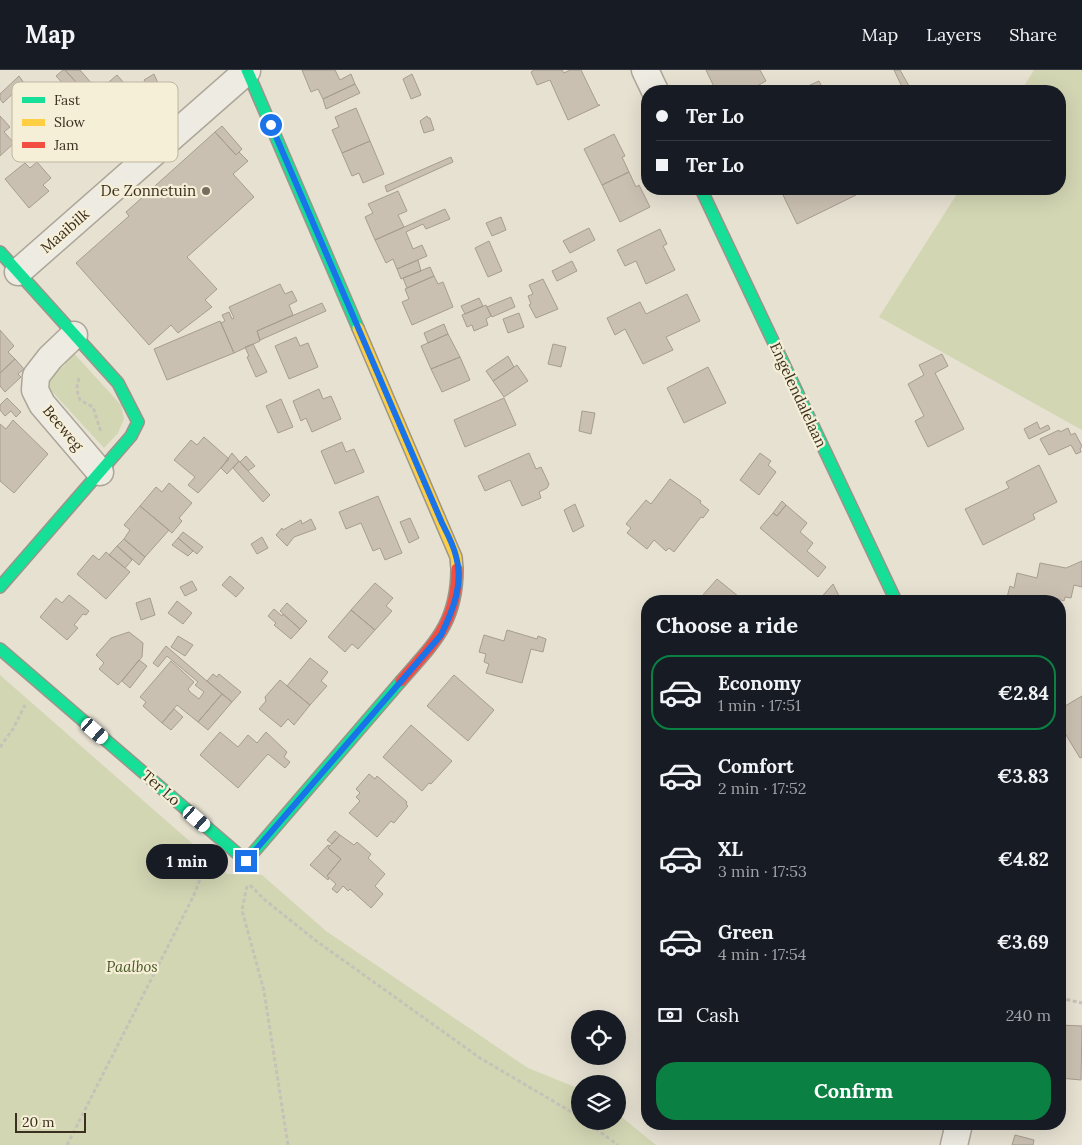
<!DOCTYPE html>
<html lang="en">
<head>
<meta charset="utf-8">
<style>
	body { margin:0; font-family:Lora,serif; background:#20242c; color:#f1f3f6; height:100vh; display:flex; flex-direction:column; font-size:19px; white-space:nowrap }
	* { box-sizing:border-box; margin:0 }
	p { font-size:16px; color:#9ea1a6 }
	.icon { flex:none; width:28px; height:28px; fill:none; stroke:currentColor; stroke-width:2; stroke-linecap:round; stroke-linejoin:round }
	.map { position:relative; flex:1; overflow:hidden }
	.panel { position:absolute; left:641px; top:525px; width:425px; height:535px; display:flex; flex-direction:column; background:#171b24; border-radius:20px; box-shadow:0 5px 20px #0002 }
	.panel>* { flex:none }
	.hud { position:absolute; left:641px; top:15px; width:425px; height:110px; border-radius:20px; box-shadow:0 5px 20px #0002; display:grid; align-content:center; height:110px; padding:0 15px; background:#171b24 }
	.fabs { position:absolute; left:571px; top:940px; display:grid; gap:10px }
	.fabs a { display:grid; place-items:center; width:55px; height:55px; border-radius:50%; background:#171b24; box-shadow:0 5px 20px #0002; font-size:25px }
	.scale { position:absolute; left:15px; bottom:12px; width:71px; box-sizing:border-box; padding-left:5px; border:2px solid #3b2f20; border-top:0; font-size:14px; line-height:18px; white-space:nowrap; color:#3b2f20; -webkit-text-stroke:4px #f6efd7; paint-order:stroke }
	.end { position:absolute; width:22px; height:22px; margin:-11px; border:6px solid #1a73e8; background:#fff; box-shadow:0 0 0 2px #fff }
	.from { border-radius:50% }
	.bubble { position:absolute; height:35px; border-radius:18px; background:#171b24; box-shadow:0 5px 20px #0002; font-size:16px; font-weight:800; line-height:35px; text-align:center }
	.car { position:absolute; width:15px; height:30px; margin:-15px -8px; border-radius:6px; box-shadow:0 0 4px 1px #0007; background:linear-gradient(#fff 24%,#345 0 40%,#fff 0 76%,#345 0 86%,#fff 0) }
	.hud b { display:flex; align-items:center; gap:18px; height:48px; font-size:19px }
	.hud b+b { border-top:1px solid #363941 }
	.hud i { width:12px; height:12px; background:#f1f3f6 }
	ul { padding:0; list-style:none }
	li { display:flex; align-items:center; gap:15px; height:75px; margin:0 10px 8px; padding:0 5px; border:2px solid transparent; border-radius:20px }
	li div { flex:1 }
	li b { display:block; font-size:19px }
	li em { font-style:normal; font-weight:800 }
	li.on { border-color:#0b8043 }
	li>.icon { width:45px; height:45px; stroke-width:1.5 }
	h2 { padding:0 15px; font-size:22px; line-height:60px }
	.pay { display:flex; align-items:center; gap:12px; height:55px; padding:0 15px; font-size:19px }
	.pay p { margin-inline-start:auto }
	.button { display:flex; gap:10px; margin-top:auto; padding:10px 15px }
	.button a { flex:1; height:58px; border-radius:20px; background:#0b8043; color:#fff; font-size:20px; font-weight:800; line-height:58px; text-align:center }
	header { display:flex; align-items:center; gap:30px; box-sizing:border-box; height:70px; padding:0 25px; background:#171b24; border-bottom:1px solid #363941 }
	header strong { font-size:24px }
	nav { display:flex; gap:28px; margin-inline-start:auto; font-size:18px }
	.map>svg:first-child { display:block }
</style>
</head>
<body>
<header>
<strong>Map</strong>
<nav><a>Map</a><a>Layers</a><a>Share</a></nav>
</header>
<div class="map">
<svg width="1082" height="1075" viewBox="0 0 1082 1075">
	<rect width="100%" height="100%" fill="#e6e1d1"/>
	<path fill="#d3d6b3" d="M1034 0H1082V360L879 247 960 119H1060V21H1021Z
		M70 279 121 335 124 349 118 363 104 378 46 315 51 305 65 295 66 281Z
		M0 605 227 804 262 805 326 861 528 998 580 1019V1051H618V1044L656 1075H0Z"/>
	<path fill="#cac0b2" stroke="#a79d8f" d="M63 0H65L85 22 77 29 56 6Z
		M65 0H80L93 15 85 22Z
		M302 0H335L340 10 351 4 355 14 323 29 318 19 311 22Z
		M534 0H562L564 3 570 0H581L598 35H600L568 50 550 10 537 15 531 2Z
		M706 0H760L766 11 748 21H716Z
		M894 0H900L909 16 903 19Z
		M154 4 164 27 158 31 144 10Z
		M412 4 421 25 411 29 403 9Z
		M117 5 139 30 131 37 136 42 118 59 90 28Z
		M19 6 24 13 3 33 0 29V24Z
		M819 11 824 21H797Z
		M355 14 360 23 326 39 323 29Z
		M356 38 370 71 342 83 332 60 339 57 335 47Z
		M0 46 10 57 4 62 14 73 0 86Z
		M427 46 428 48H430L434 60 424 63 420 51Z
		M222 56 242 79 236 85 215 62Z
		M215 62 236 85 239 82 248 91 233 104 254 127 187 187 217 219 205 230 212 237 178 263 171 255 149 275 76 193 129 146 126 142Z
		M614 64 625 86 622 87 629 102 602 115 584 79Z
		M370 71 384 104 363 113 359 103 352 106 342 83Z
		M451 87 453 92 387 122 385 116Z
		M37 92 51 108 43 115 49 121 29 138 5 109 25 93 30 98Z
		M629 102 636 117 639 115 650 137 620 152 602 115Z
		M795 119H862L855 122 856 125 797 154 783 125Z
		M398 121 407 141 398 145 404 157 375 170 365 147 373 143 368 134Z
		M445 139 450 149 426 159 423 154 406 162 413 179 422 175 427 186 397 199 393 189 386 193 375 170Z
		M501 147 506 160 492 166 486 153Z
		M589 158 595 170 570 183 563 171Z
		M660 159 667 174 663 176 675 200 646 214 636 191 625 196 617 180Z
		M489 171 502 201 488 207 475 178Z
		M418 190 421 201 401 209 397 199Z
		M572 191 577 201 557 211 552 201Z
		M430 197 434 206 407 218 403 208Z
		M434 206 438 214 443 212 453 237 412 255 402 232 409 229 405 219Z
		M543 209 558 239 536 248 529 235 531 234 528 226 533 224 529 215Z
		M280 214 285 224 292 221 297 231 289 235 293 245 257 261 260 271 234 283 221 253 225 251 222 245 229 242 232 249 234 248 229 237Z
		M687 224 700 251 666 267 673 280 643 294 625 259 615 265 607 248 640 232 646 244Z
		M511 227 515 237 492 247 487 237Z
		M479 228 483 236 465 244 461 236Z
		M322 233 326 241 260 270 257 261Z
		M486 235 491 246 486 249 488 255 474 261 472 255 467 257 462 245Z
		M519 243 524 257 508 263 503 249Z
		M220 251 234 283 167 310 154 279Z
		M444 254 448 264 428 273 424 263Z
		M0 260 14 276 8 282 15 289 0 303Z
		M448 264 460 287 431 299 421 276Z
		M296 267 300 276 308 273 318 297 289 309 275 276Z
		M253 274 267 302 256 307 247 287 249 286 245 277Z
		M553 274 566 277 561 297 548 294Z
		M942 284 948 296 935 303 964 359 928 377 915 351 924 346 908 314 924 305 919 295Z
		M508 286 514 297 493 311 486 301Z
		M460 287 470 310 442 322 431 299Z
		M15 289 24 299 18 304 21 307 5 322 0 316V303Z
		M517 295 528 311 504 327 493 311Z
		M708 297 726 333 684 353 667 318Z
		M319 319 323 329 331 326 341 349 312 362 306 348 301 351 293 331Z
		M7 328 21 342 16 347 11 341 5 346 0 340V335Z
		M504 328 516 355 465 377 454 350Z
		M281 329 293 357 278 363 266 336Z
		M582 341 595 343 591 364 579 361Z
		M13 350 48 384 14 423 0 411V354L6 359Z
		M1037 352 1040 359 1048 355 1050 359 1029 369 1024 359Z
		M1068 358 1071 365 1075 363 1082 376 1080 379 1081 382 1076 384 1071 375 1049 385 1040 369 1059 360 1060 362Z
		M204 367 229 389 198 423 188 415 195 407 174 390 191 370 197 375Z
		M342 372 346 382 354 379 364 402 335 414 321 381Z
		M232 383 239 391 227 404 221 398Z
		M529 383 536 399 541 397 549 414 547 418 539 422 541 428 522 436 510 410 485 421 478 406Z
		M760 383 771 391 768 395 776 402 759 425 740 410Z
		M246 386 255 396 248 401 240 392Z
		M239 391 270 425 263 432 233 398Z
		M1039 395 1057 432 1033 444 1035 449 983 475 965 439 1009 418 1006 412Z
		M670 409 701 431 700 433 709 440 703 448 701 447 674 482 669 478 666 481 654 470 647 479 627 463 631 458 626 454 646 430 651 434Z
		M169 413 192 433 179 448 182 451 172 463 140 436 156 417 162 422Z
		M378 426 402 483 385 490 380 478 373 481 361 453 346 459 339 442Z
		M782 431 786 435 777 446 773 443Z
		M575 434 584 456 573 462 564 440Z
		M786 435 807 453 800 462 813 473 807 481 826 497 818 507 760 458 773 443 777 446Z
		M140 436 169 460 145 487 124 469 130 460 124 455Z
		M410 448 419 468 409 473 400 452Z
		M311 449 316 459 294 467 287 476 276 465 282 458 283 460 301 450 302 454Z
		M183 462 203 477 197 484 178 468Z
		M262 467 268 478 257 484 251 474Z
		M178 468 193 481 188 486 172 475Z
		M124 469 145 487 139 495 117 476Z
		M117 476 132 490 125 498 109 485Z
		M106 482 130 502 106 529 77 504 93 485 99 490Z
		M1082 491V517L1074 515 1071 528 1065 527 1064 531 1050 527 1049 531H1006L1010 516 1014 518 1017 503 1037 508 1040 493 1066 498Z
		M230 506 244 518 236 527 222 515Z
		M717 509 744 531H705L707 529 703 525Z
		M192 511 197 520 185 526 180 517Z
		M375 513 393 528 386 536 392 541 375 560 351 540Z
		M833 514 840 528 834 531H818Z
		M69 525 89 541 86 545 83 544 74 555 78 558 67 570 40 547 56 528 62 533Z
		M150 528 155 545 141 550 136 533Z
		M177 531 192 543 183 554 168 543Z
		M287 533 307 551 300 559 280 541Z
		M274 539 282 546 283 544 300 559 291 569 274 555 276 553 268 546Z
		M351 540 375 560 358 579 352 574 345 582 328 567Z
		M507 560 537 569 538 566 546 569 543 582 531 579 522 613 486 603 489 594 484 592 486 584 479 582 484 565 504 571Z
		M129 562 143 573 142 587 118 615 99 599 104 593 96 585 111 568Z
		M178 566 193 575 185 586 171 577Z
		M166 576 222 624 198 652 177 635 162 653 143 636 146 632 140 627 171 591 194 612 188 619 190 622 199 629 204 622 195 615 198 612 167 586 158 597 153 593Z
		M310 588 328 602 321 611 327 616 310 635 287 616Z
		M139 590 147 596 130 618 122 611Z
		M213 604 217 607 219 604 241 622 232 632 207 611Z
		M454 605 494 640 468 671 427 636Z
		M280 610 310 635 294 655 288 649 281 657 259 639 266 631 265 627Z
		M222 624 232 632 208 660 198 652Z
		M1082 626V687L1080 688 1060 655V639Z
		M174 639 183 647 171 660 162 653Z
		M411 655 452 691 431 714 429 713 422 721 383 687Z
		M220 662 238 677 248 665 257 673 266 662 287 682 284 687 290 692 285 698 268 684 238 718 200 685Z
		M369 704 375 709 377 706 407 732 406 734 408 736 394 753 391 751 377 767 349 743 360 731 356 727 360 723 356 719Z
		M335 761 340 765 332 774 327 770Z
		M340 765 354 775 357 772 371 784 368 788 385 804 375 816 383 824 371 838 350 819 348 821 343 816 337 823 332 819 336 814 327 806 341 789 328 778Z
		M328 775 330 776 328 778 341 789 327 806 329 808 328 810 310 795Z
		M1060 955 1082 956 1081 1010 1060 1008Z
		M1015 1065 1034 1070 1033 1075H1012Z"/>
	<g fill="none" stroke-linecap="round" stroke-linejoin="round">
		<g stroke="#aca699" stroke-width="29">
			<path id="street" d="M645 0 655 21
				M18 202 247 1
				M74 265 50 288 36 306 35 320 42 334 100 402
				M954 1075 959 1054"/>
		</g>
		<g stroke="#9b9589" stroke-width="14">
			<path id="fast" d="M247 0 358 258
				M701 119 896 531
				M0 182 118 313 138 352 131 366 0 517
				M0 579 246 791 401 611"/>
		</g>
		<g stroke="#9b9589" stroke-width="14">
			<path id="slow" d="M358 258 456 487 457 499"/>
		</g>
		<g stroke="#9b9589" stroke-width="14">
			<path id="jam" d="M401 611C434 573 457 553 457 499"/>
		</g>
		<path stroke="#c7c2b8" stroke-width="3" stroke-dasharray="4 2.5" stroke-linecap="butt" d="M79 308 77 317 78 325 80 330 93 337 101 362
			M0 677 13 659 25 635
			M250 815 265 830 315 870 480 988 580 1047
			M247 816 242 840 264 921 288 1075
			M1060 928 1082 933
			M585 1051 618 1075
			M67 1075 194 825 207 791"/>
		<use href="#street" stroke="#eeebe2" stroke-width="26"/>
		<use href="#fast" stroke="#16e098" stroke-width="11"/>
		<use href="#slow" stroke="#ffcf43" stroke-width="11"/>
		<use href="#jam" stroke="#f24e42" stroke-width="11"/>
	</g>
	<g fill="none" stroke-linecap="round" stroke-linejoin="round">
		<path stroke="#1a73e8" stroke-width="6" d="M246 791 441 565C453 540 464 513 456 486 453 474 447 463 442 453L271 55"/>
	</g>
	<circle fill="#776d5e" stroke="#f6efd7" stroke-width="2" cx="206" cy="121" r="5"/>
	<g text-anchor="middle" stroke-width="4.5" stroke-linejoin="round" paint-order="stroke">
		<g font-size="15" fill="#3b2f20" stroke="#f6efd7" text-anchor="end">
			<text x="196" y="126">De Zonnetuin</text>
		</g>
		<g font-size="15" fill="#3b2f20" stroke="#f6efd7">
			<text transform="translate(65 161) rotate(-41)" y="5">Maaibilk</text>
			<text transform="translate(798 325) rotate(65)" y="5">Engelendalelaan</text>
			<text transform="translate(63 358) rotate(50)" y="5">Beeweg</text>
			<text transform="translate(161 718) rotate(41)" y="5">Ter Lo</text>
		</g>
		<g font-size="15" font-style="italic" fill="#485827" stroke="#f6efd7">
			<text x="132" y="902">Paalbos</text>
		</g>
	</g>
	<rect x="12" y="12" width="166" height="80" rx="8" fill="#f6efd7" stroke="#beb5a0" stroke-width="1"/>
	<rect x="22" y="27" width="23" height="6" fill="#16e098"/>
	<rect x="22" y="49" width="23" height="7" fill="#ffcf43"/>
	<rect x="22" y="72" width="23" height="6" fill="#f24e42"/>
	<g font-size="14" fill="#3b2f20">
		<text x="54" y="35">Fast</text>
		<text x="54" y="57">Slow</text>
		<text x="54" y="80">Jam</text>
	</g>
</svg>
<div class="fabs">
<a><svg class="icon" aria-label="locate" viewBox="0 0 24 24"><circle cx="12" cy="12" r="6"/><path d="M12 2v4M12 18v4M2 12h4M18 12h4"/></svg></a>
<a><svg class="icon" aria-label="layers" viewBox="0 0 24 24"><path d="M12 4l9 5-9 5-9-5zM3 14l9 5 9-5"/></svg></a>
</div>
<div class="scale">20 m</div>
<i class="end from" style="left:271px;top:55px"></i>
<i class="end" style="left:246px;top:791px"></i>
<div class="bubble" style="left:146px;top:774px;width:82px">1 min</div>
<i class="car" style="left:95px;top:661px;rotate:131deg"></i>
<i class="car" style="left:197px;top:749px;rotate:131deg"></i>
<div class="hud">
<b><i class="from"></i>Ter Lo</b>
<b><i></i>Ter Lo</b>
</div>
<section class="panel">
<h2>Choose a ride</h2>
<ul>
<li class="on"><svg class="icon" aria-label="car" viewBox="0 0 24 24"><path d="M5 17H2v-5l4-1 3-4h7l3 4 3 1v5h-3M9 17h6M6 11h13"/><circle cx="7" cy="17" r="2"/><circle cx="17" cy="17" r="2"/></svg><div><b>Economy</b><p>1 min · 17:51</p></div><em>€2.84</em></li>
<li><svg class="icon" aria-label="car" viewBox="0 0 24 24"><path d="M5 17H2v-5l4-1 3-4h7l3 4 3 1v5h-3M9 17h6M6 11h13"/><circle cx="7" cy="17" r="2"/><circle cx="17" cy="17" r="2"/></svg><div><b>Comfort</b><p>2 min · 17:52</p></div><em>€3.83</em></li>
<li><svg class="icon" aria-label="car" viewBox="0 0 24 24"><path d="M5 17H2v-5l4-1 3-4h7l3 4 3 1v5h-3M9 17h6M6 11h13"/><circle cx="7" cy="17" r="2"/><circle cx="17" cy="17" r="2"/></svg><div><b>XL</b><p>3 min · 17:53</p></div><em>€4.82</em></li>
<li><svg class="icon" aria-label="car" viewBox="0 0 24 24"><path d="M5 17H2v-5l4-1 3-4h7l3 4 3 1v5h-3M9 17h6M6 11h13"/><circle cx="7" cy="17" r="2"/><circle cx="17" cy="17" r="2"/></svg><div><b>Green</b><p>4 min · 17:54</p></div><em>€3.69</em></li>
</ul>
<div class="pay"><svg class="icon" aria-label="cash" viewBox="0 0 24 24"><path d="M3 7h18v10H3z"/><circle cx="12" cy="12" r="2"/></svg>Cash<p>240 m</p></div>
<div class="button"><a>Confirm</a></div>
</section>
</div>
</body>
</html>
